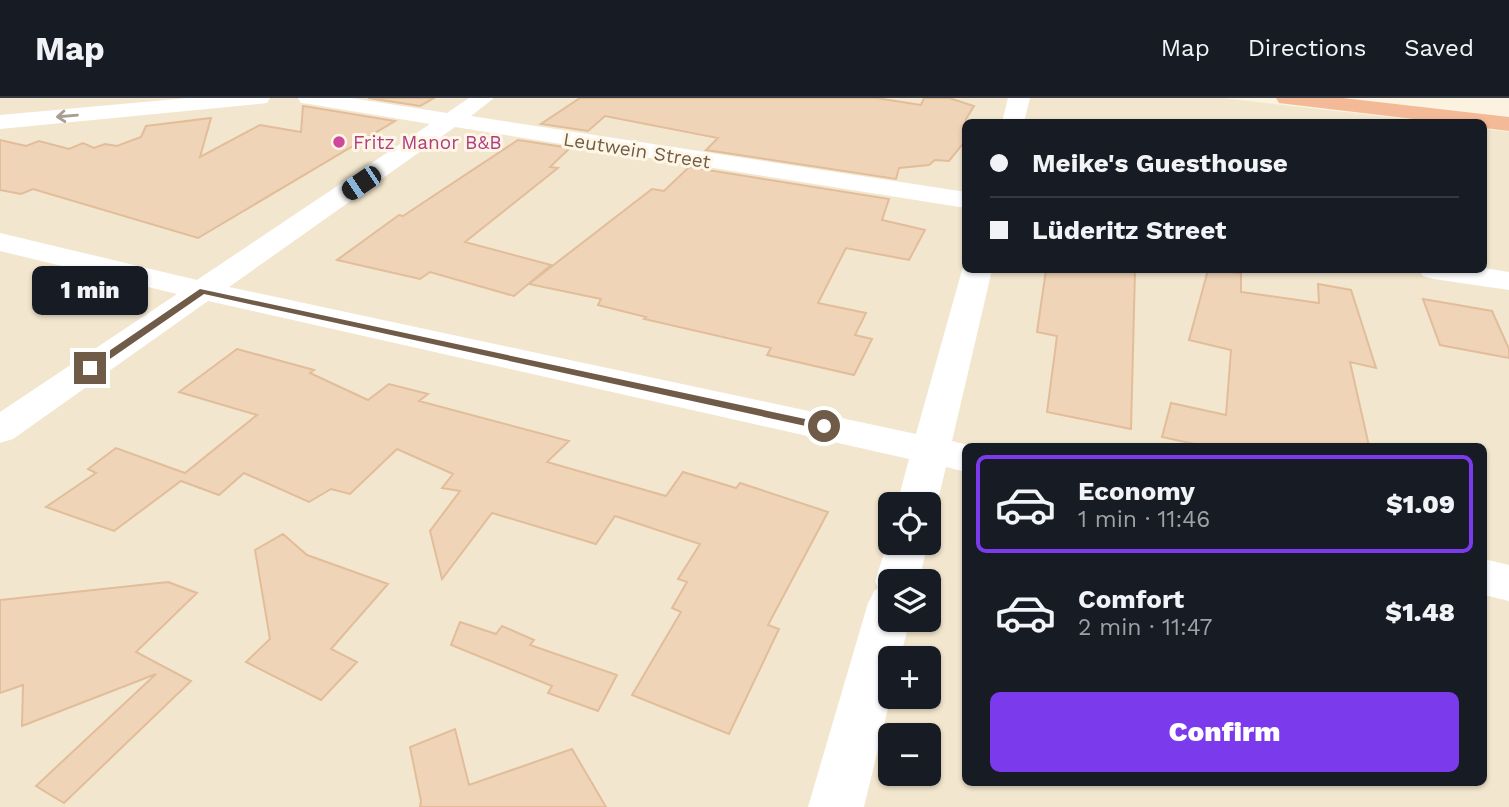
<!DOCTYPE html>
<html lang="en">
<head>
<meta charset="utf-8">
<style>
	body { margin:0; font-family:"Work Sans",sans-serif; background:#20242c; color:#f1f3f6; height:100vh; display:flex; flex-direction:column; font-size:26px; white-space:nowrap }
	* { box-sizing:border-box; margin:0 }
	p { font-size:23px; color:#9ea1a6 }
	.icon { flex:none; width:38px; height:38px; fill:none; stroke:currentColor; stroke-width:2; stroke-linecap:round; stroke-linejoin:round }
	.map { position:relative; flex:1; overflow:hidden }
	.side { position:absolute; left:962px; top:345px; width:525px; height:343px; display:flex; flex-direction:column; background:#171b24; border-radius:10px; box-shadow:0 2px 5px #0004 }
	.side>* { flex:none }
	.top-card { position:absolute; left:962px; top:21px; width:525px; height:154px; border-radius:10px; box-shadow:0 2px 5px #0004; display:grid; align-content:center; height:154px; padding:0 28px; background:#171b24 }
	.tools { position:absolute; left:878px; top:394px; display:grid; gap:14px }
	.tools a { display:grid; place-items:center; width:63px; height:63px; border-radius:10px; background:#171b24; box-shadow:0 2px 5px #0004; font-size:35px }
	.end { position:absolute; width:32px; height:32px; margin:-16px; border:9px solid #705b48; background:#fff; box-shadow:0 0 0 4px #fff }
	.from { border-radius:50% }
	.bubble { position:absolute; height:49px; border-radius:10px; background:#171b24; box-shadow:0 2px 5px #0004; font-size:23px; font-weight:800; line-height:49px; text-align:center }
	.car { position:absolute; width:21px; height:42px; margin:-21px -10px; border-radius:9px; box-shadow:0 0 5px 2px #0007; background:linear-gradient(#222 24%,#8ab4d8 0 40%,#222 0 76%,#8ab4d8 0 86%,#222 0) }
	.top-card b { display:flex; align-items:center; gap:24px; height:66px; font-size:26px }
	.top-card b+b { border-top:2px solid #363941 }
	.top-card i { width:18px; height:18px; background:#f1f3f6 }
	ul { padding:12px 0 0; list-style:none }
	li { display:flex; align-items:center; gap:21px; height:98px; margin:0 14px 10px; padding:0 14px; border:4px solid transparent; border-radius:10px }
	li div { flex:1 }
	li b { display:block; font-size:26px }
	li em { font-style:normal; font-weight:800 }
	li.selected { border-color:#7c3aed }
	li>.icon { width:63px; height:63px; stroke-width:1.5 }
	.action { display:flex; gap:14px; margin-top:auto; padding:14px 28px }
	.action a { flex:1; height:80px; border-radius:10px; background:#7c3aed; color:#fff; font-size:28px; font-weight:800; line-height:80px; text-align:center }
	header { display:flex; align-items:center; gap:42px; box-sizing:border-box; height:98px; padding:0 35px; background:#171b24; border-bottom:2px solid #363941 }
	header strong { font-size:33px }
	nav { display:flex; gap:38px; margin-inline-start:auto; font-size:24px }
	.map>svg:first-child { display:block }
</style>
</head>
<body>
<header>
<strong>Map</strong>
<nav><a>Map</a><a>Directions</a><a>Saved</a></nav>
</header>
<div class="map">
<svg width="1509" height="709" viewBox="0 0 1509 709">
	<rect width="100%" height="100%" fill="#fbf3df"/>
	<path fill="#f2e6ce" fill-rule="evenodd" d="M0 0H1222L1432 24H966V172H1484V31L1509 34V709H0ZM966 348H1484V684H966ZM891 406H929V444H891ZM891 483H929V522H891ZM891 560H929V598H891ZM891 637H929V676H891Z"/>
	<path fill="#f0d4b8" stroke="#e2bd99" stroke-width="2" d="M368 0H434L420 8Z
		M580 0H876L921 7 924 0H949L974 8 966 21V42L949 63 935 62 929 67 899 70 896 81 706 52 718 40 605 18 588 33 541 26Z
		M303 8 395 23 198 140 33 91 21 96 0 92V42L26 48 39 43 69 51 83 45 94 50 105 46 117 48 141 39 146 28 211 20 200 59 260 27 301 34Z
		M518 42 570 50 550 69 558 70 465 144 551 167 514 198 430 174 420 181 337 162 399 117 403 118Z
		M689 69 889 101 882 122 925 132 909 162 846 150 818 205 866 215 855 237 872 241 854 277 767 257 771 250 644 221 646 219 598 207 601 201 529 186 652 91 664 93Z
		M1046 172H1135L1131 331 1047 314 1057 238 1037 234Z
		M1208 172 1241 175V194L1319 205 1318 186 1351 192 1376 270 1350 264 1369 348H1204L1162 339 1171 305 1226 317 1231 252 1189 242Z
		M1423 201 1492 213 1509 251V260L1440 247Z
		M237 251 314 272 310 275 368 302 389 286 428 296 419 303 569 343 547 364 666 398 683 374 736 390 740 385 828 414 768 527 779 531 729 636 632 597 681 514 672 510 687 484 678 481 700 446 615 418 596 446 492 415 442 481 430 433 460 393 442 390 453 376 397 351 350 396 331 391 309 404 244 375 219 397 181 383 114 433 46 409 96 375 88 371 116 350 185 375 257 317 179 294Z
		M283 436 307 457 388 486 331 551 357 564 321 602 246 564 270 541 255 452Z
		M168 484 197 495 136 554 191 583 64 705 36 688 156 576 22 628 23 587 0 595V502Z
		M460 524 496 536 502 528 534 542 530 547 617 577 598 613 548 595 552 588 451 547Z
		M455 631 469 687 572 651 606 709H420L421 703 410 649Z"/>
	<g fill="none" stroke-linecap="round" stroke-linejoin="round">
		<path fill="#fff" fill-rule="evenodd" d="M188 0H270L267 5 259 6 0 31V17Z
			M298 0H351L447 15 469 0H494L471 18 966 94V110L455 29 229 189 916 336 962 172 966 166V172H992L952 343 972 348H966V374L946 369 937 406 929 417V406H897L909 361 208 203 13 341 0 345V314L177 196 0 153V135L197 182 430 26 309 6 301 5Z
			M1008 0H1030L1024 24H1002Z
			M1484 170 1509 174V192L1434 181 1423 178 1419 172Z
			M891 434V444H928L919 483H891V522H910L900 560H891V598L864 709H808L868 505 875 492 878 490 875 483Z
			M1484 461 1509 467V503L1484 497Z"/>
		<path fill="#f4ba97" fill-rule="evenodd" d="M1276 0H1343L1509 19V33L1484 30V24H1439L1287 6 1279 5Z"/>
	</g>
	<defs><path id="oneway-shaft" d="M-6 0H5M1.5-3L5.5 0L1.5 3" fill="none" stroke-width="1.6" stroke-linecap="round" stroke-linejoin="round" transform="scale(1.75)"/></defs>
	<use stroke="#a99d91" href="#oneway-shaft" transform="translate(67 18) rotate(175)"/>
	<path fill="#705b48" d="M200 191 824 325 829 328 824 332 204 196 94 272H87V268Z"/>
	<circle fill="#d1479c" stroke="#fff7e5" stroke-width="2.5" cx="339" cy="44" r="7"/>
	<g text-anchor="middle" stroke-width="6" stroke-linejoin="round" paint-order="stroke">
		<g font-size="19" fill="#b23c85" stroke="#fff7e5" text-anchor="start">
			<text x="353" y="51">Fritz Manor B&amp;B</text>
		</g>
		<g font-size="19" fill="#705b48" stroke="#fff7e5">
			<text transform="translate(637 52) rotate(9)" y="7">Leutwein Street</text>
		</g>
	</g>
</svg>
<div class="tools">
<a><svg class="icon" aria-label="locate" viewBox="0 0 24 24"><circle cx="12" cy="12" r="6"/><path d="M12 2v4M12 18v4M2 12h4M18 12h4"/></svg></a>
<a><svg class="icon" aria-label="layers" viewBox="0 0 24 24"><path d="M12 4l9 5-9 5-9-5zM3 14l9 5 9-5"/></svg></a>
<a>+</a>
<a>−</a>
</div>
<i class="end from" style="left:824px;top:328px"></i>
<i class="end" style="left:90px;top:270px"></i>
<div class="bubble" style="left:32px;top:168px;width:116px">1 min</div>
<i class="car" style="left:361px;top:85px;rotate:236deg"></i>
<div class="top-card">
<b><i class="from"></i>Meike's Guesthouse</b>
<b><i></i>Lüderitz Street</b>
</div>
<section class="side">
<ul>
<li class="selected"><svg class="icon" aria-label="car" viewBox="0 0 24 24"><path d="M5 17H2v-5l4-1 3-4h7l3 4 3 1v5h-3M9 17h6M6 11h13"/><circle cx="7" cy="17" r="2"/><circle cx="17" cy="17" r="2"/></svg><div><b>Economy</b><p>1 min · 11:46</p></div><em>$1.09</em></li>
<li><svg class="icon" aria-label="car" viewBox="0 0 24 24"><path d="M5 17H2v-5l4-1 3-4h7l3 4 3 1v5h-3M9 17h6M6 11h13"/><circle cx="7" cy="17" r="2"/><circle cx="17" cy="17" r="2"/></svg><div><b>Comfort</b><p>2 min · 11:47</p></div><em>$1.48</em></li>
</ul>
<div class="action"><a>Confirm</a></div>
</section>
</div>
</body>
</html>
